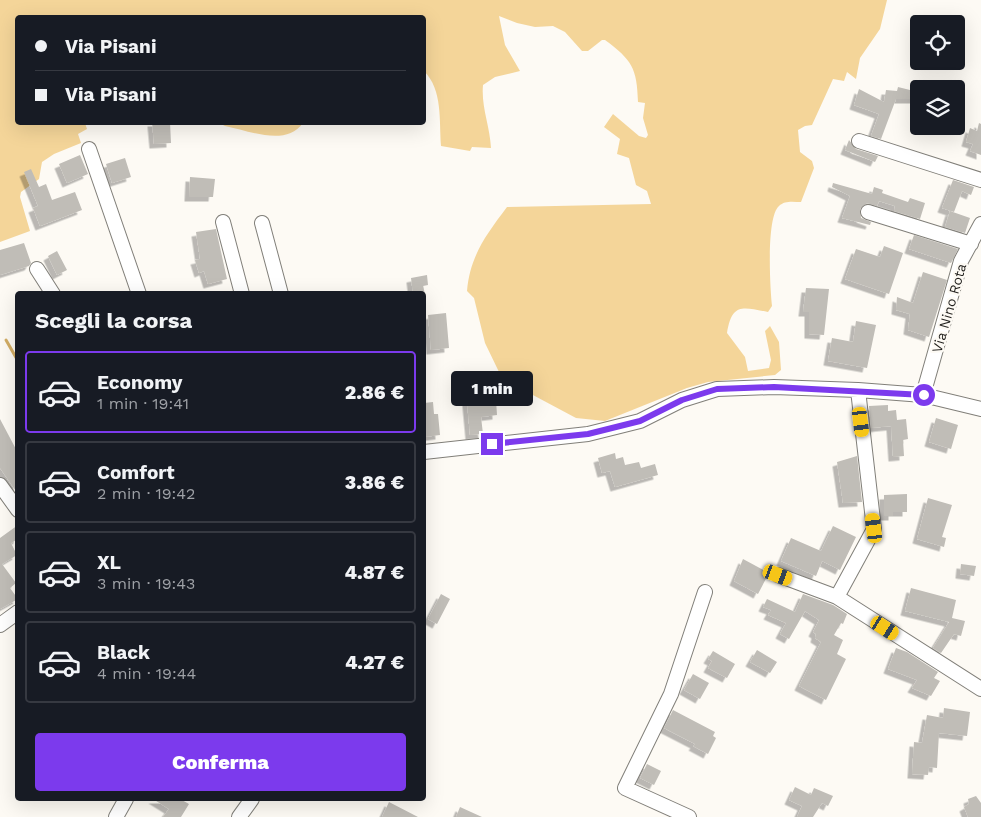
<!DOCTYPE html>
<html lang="it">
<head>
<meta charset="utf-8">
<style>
	body { margin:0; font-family:"Work Sans",sans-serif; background:#242831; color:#f1f3f6; height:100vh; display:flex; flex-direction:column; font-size:19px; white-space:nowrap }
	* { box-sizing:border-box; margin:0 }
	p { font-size:16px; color:#9ea1a6 }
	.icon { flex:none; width:28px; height:28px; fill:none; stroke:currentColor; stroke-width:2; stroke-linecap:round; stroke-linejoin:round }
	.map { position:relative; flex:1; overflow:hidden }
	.panel { position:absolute; left:15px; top:291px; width:411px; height:510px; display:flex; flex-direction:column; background:#171b24; border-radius:5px; box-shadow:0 5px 20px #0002 }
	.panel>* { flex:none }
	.top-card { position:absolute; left:15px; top:15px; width:411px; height:110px; border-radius:5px; box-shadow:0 5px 20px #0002; display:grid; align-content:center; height:110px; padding:0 20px; background:#171b24 }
	.tools { position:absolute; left:910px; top:15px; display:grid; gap:10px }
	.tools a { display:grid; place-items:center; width:55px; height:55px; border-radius:5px; background:#171b24; box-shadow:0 5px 20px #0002; font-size:25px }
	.end { position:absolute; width:22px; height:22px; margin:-11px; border:6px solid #7c3aed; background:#fff; box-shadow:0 0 0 2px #fff }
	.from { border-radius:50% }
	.bubble { position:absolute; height:35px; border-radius:5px; background:#171b24; box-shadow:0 5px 20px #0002; font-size:16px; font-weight:800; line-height:35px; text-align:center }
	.car { position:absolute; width:15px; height:30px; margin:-15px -8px; border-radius:6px; box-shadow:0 0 4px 1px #0007; background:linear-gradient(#f5c518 24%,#345 0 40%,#f5c518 0 76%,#345 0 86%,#f5c518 0) }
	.top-card b { display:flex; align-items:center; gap:18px; height:48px; font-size:19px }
	.top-card b+b { border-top:1px solid #363941 }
	.top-card i { width:12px; height:12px; background:#f1f3f6 }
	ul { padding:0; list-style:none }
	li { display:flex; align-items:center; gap:15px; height:82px; margin:0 10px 8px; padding:0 10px; border:2px solid #363941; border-radius:5px }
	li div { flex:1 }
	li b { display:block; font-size:19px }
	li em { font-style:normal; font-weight:800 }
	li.selected { border-color:#7c3aed }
	li>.icon { width:45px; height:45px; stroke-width:1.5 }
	h2 { padding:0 20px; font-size:22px; line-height:60px }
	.action { display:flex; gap:10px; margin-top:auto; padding:10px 20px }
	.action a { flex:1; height:58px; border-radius:5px; background:#7c3aed; color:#fff; font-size:20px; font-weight:800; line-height:58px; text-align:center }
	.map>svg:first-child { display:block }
</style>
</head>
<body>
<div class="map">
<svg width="981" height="817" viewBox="0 0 981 817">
	<defs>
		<filter id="shadow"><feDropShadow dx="-4.5" dy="4.5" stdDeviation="0" flood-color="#0004"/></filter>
	</defs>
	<rect width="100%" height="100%" fill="#fdfaf4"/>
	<path fill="#f4d599" d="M0 0H887L880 29 860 58 856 79 847 72 844 81 833 79 812 125 805 126 798 130 800 152 812 161 814 168 801 202C794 202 785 200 779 206 766 217 770 288 772 306L768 312C742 307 732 303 727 333L745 357 748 371 769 368 771 360 765 331 770 326 779 342 781 370 775 375 708 382 687 388 605 421 576 418 516 386 499 372 485 343 474 298 467 291C470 256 486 235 507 207L651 204 647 191 636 185 629 158 617 154 620 139 604 127 613 114 639 136 646 138 648 135 643 118 645 103 638 102C637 68 632 60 605 40H602L588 51H582L565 32 553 26 535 27 517 23 499 16 505 45 520 71 495 77 483 85C481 107 490 126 491 148L472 147 470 151 441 146C439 121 443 90 424 71V18H18V122L85 123 87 129 78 134 81 143 54 154 42 162 39 179 21 192 20 197 30 231 0 242Z
		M219 123H303C286 147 250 131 225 126Z"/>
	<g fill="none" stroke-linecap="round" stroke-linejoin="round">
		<path stroke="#d2ad65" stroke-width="3" d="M6 340 18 361"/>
	</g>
	<path fill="#c0bdb7" filter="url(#shadow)" d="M898 87 918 92 917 99H896L881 139 871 136 879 114 854 105 859 89 884 102 886 90 897 91Z
		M152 122H170L171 143 154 144Z
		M979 123 981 124V155L970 151 973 144 966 142 970 128 977 131Z
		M849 140 856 149 878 156 875 162 845 150Z
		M80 155 88 174 67 183 59 164Z
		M125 158 131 177 112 183 106 164Z
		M31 169 39 187 46 184 52 200 75 192 82 210 40 226 33 208 38 206 24 172Z
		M190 177 215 179 213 197H189Z
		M953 180 974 187 971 195 962 191 954 212 942 208Z
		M833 183 872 194 874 187 883 190 882 193 908 202 910 198 925 203 920 219 894 211 895 206 879 201 877 206 867 203 860 209 861 218 871 222 870 225 842 218 850 196 832 187Z
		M950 211 970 218 965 233 945 227Z
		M216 229 227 279 208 284 204 271 199 273 195 260 200 259 196 232Z
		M914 235 958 249 951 263 909 249Z
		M24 243 31 263 29 266 0 275V250Z
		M884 246 903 253 889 294 845 279 856 249 880 257Z
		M57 251 67 270 57 275 48 256Z
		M923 272 947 280 929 337 908 330 910 314 896 310 897 297 913 303Z
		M427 275 428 285 423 286 425 294H413L411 278Z
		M806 288 829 289 824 335 809 334V312H803Z
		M446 313 449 348 431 350 428 315Z
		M856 321 876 325 867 368 828 361 832 338 853 342Z
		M476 380 478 400H496L497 415 481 417 483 434 470 435 465 381Z
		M433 402 434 414H438L440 435 424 437V403Z
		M888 405V411L896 410 897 420 906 419 908 439 903 440 904 456 893 457 891 426 871 428 869 406Z
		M936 418 958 425 951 449 929 442Z
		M0 419 18 453V494L0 468Z
		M615 453 616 459 623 457 625 465 639 462 641 468 655 464 658 475 615 487 610 471 602 473 598 458Z
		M857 456 862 502 843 503 837 462Z
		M907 494V512H893V516H884V495Z
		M928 498 952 505 942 537 946 538 944 547 917 539Z
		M18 525V539L11 543 17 555 2 564 16 583 10 588 18 599 0 609V538Z
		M833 526 856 537 840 570 822 561 816 576 781 561 791 538 821 551Z
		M743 559 769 573 758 594 734 581Z
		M961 564 976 566 974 576 960 574Z
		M911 588 956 600 952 618 965 621 961 636 954 634 941 653 933 648 949 622 905 611Z
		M441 594 450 599 437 624 428 619Z
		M803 594 833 605 847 614 843 624 841 623 834 635 843 640 837 654 846 659 826 700 799 686 821 642 815 638 816 634 813 632 819 620 805 611 789 639 780 634 786 623 768 615 771 610 763 607 767 599 795 612Z
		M896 648 907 652 938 672 934 678 940 681 931 696 912 688 917 680 888 669Z
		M757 650 777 662 770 673 750 662Z
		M713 651 735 664 727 678 708 668 712 661 708 659Z
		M693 674 709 683 700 699 684 690Z
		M944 708 970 712 967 736 939 733 937 768 929 767 928 775 912 774 914 742 922 743 927 715 943 718Z
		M673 710 715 732 713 736 716 738 708 754 693 746 695 744 664 728Z
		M647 764 661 771 654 785 640 778Z
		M795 787 811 795 814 788 833 796 828 806 822 803 813 817H797L802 806 789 800Z
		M976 796 981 803V817H968L964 807 969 804 968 799Z
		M153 799H180L189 804 181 817H163L169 809Z
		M389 802 418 817H382Z
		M460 807 482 817H456Z"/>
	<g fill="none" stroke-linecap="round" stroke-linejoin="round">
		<g stroke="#817f79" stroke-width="16">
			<path id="minor" d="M859 141 981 180
				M89 149 139 294
				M868 212 971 244
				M223 222 242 294
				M262 223 281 294
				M37 269 53 294
				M923 395 961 261 981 224
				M424 452 588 434 640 421 682 400 717 389 774 387 858 390 923 395 981 409
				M0 485 18 510
				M778 575 837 597 981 689
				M837 597 874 529 858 390
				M0 625 18 612
				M116 817 126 799
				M239 817 252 799
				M689 817 625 788 671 694 705 592"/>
		</g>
		<use href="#minor" stroke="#fff" stroke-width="14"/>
	</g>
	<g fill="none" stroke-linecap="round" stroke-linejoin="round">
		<path stroke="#7c3aed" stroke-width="6" d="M492 444 588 434 640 421 682 400 717 389 774 387 924 395"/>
	</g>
	<g text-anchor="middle" stroke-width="4.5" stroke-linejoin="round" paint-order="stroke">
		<g font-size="14" fill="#201f1c" stroke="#fdfaf4">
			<text transform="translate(949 308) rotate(-74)" y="5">Via Nino Rota</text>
		</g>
	</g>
</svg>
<div class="tools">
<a><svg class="icon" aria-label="locate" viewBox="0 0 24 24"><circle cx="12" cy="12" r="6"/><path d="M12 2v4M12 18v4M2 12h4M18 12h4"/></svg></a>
<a><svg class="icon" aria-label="layers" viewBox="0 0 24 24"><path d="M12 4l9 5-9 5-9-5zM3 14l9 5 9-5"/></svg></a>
</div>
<i class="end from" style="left:924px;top:395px"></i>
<i class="end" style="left:492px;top:444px"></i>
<div class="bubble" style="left:451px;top:371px;width:82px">1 min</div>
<i class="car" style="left:861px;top:422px;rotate:173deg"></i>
<i class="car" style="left:874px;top:528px;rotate:353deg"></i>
<i class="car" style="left:778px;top:575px;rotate:111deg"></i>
<i class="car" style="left:885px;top:628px;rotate:123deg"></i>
<div class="top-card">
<b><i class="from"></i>Via Pisani</b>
<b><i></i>Via Pisani</b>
</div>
<section class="panel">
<h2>Scegli la corsa</h2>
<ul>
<li class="selected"><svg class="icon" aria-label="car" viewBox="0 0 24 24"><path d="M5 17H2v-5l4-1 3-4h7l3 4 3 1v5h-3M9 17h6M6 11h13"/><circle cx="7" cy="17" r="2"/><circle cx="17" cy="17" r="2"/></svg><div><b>Economy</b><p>1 min · 19:41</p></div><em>2.86 €</em></li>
<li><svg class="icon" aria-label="car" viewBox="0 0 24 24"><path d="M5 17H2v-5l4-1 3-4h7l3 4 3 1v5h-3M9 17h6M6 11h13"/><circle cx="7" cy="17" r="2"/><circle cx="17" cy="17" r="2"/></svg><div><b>Comfort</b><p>2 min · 19:42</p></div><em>3.86 €</em></li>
<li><svg class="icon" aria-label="car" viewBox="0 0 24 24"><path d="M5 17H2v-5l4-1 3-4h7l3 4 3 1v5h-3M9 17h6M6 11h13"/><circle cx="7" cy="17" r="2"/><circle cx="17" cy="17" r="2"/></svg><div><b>XL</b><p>3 min · 19:43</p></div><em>4.87 €</em></li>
<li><svg class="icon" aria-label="car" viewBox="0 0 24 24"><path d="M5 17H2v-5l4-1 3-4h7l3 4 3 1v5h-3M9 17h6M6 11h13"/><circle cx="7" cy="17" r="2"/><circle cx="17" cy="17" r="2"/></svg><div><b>Black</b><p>4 min · 19:44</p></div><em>4.27 €</em></li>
</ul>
<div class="action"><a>Conferma</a></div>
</section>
</div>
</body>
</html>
